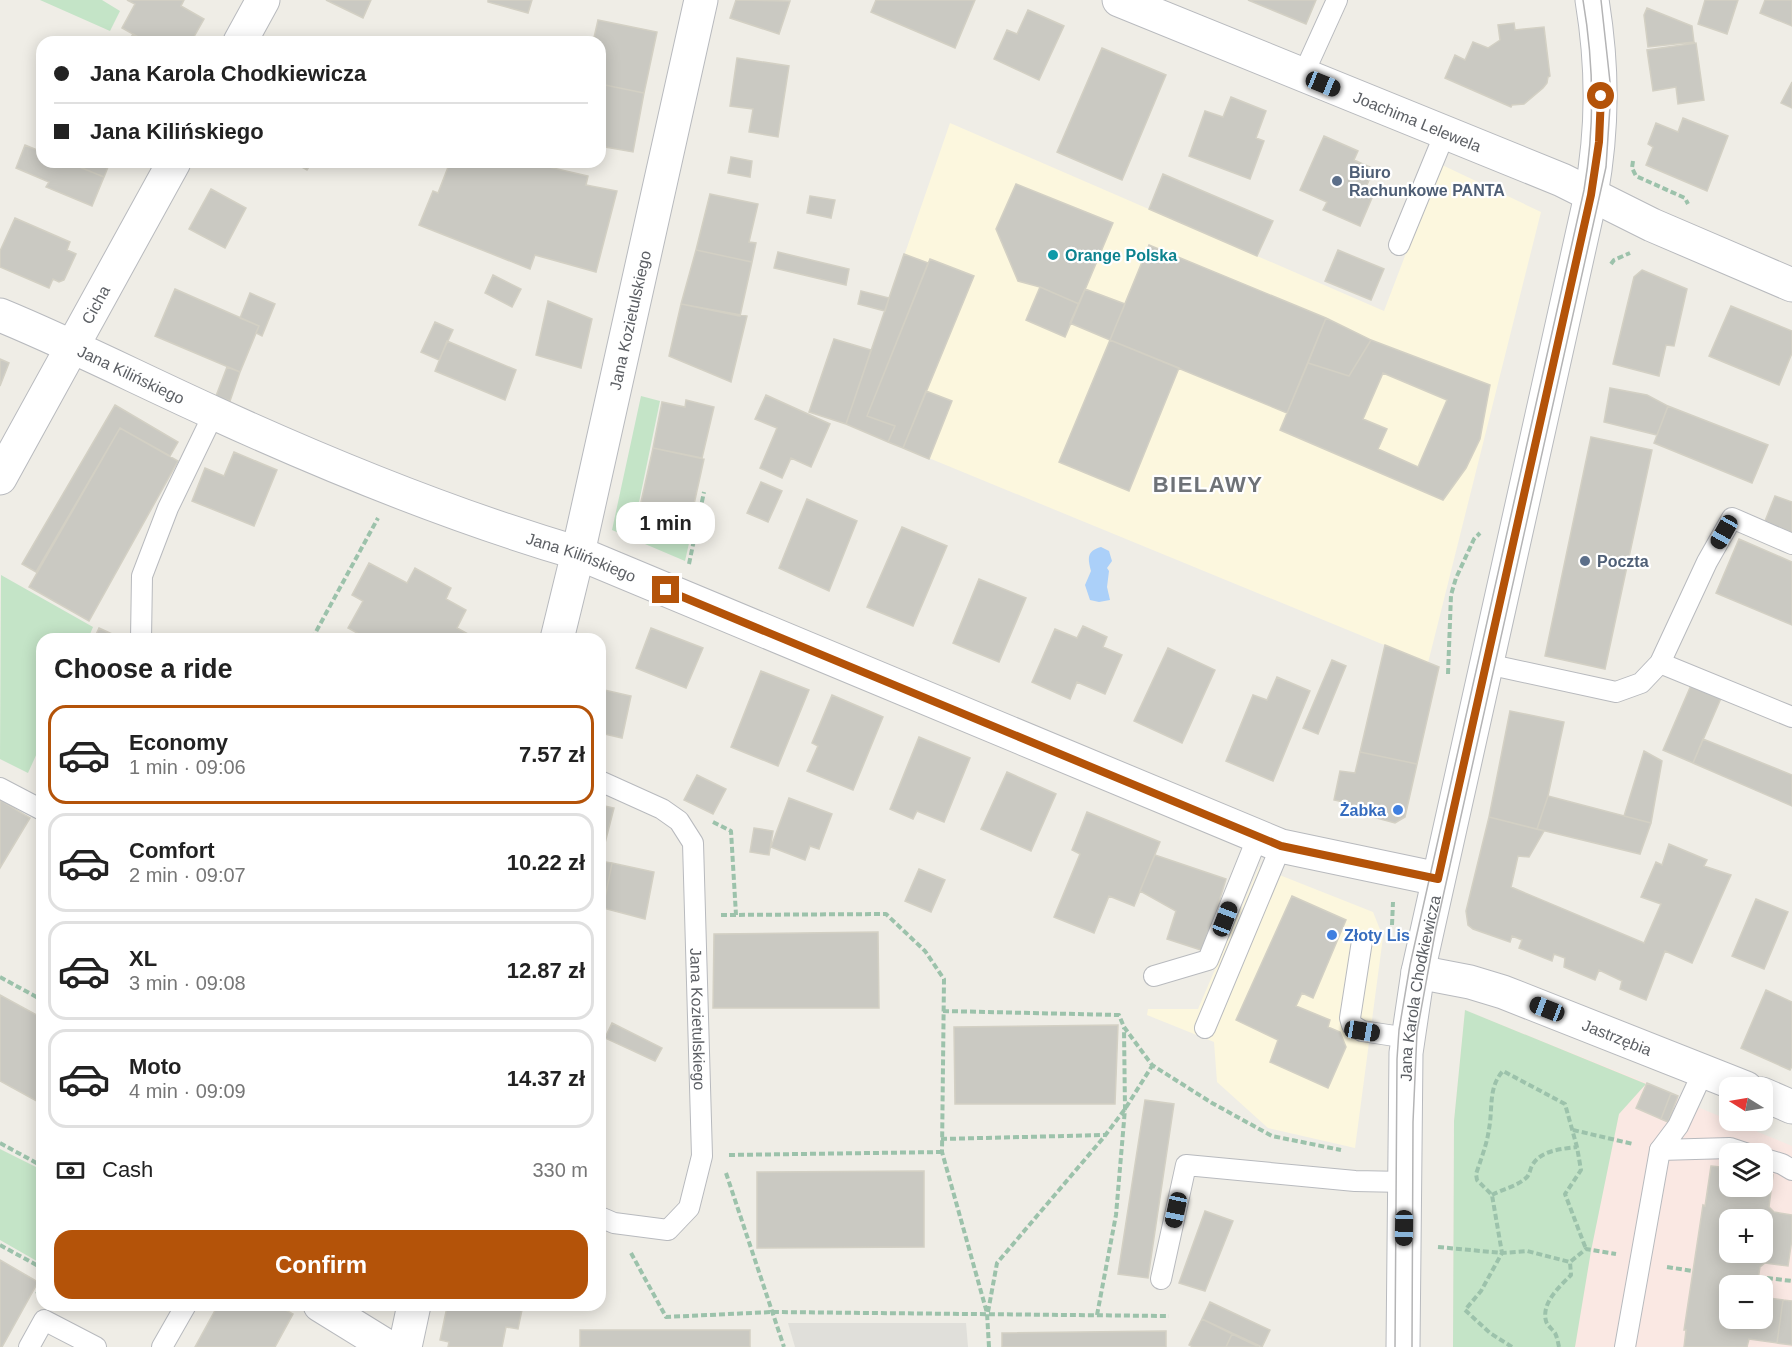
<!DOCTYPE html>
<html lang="en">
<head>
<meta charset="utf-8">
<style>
	body { margin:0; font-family:Arial,sans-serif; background:#f6f6f6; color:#222; height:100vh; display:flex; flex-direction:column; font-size:22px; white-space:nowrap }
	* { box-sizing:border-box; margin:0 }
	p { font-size:20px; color:#767676 }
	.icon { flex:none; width:33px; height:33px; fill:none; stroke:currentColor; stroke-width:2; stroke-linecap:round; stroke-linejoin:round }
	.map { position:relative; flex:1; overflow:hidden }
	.side { position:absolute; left:36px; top:633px; width:570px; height:678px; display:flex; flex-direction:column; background:#fff; border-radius:18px; box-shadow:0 3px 15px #0003 }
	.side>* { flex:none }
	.hud { position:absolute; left:36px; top:36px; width:570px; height:132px; border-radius:18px; box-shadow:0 3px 15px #0003; display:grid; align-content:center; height:132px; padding:0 18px; background:#fff }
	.needle { width:39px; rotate:281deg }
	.fabs { position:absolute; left:1719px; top:1077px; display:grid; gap:12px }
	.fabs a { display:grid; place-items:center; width:54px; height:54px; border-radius:12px; background:#fff; box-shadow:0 3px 15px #0003; font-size:30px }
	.end { position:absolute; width:27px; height:27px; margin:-14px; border:8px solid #b45309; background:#fff; box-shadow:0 0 0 3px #fff }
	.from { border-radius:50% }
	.bubble { position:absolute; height:42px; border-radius:18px; background:#fff; box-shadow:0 3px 15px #0003; font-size:20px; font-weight:600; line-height:42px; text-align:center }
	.car { position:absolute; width:18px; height:36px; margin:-18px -9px; border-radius:8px; box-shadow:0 0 4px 2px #0007; background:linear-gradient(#222 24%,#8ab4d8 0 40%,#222 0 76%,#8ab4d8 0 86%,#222 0) }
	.hud b { display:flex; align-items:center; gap:21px; height:57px; font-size:22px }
	.hud b+b { border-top:2px solid #e0e0e0 }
	.hud i { width:15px; height:15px; background:#222 }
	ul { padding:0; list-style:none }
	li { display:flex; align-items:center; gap:18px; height:99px; margin:0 12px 9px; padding:0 6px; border:3px solid #e0e0e0; border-radius:18px }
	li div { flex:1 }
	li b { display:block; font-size:22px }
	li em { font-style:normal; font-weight:600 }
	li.active { border-color:#b45309 }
	li>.icon { width:54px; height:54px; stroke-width:1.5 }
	h2 { padding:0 18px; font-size:27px; line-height:72px }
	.pay { display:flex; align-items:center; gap:15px; height:66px; padding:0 18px; font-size:22px }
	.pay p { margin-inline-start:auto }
	.primary-button { display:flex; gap:12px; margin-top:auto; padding:12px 18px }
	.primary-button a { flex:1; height:69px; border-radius:18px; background:#b45309; color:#fff; font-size:24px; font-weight:600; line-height:69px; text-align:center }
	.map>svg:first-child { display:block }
</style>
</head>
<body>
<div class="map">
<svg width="1792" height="1347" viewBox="0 0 1792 1347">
	<rect width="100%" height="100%" fill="#efede6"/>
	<path fill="#fcf7de" d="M950 123 1384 311 1440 164 1541 212 1428 663 846 424Z
		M1259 867 1373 912 1383 937 1355 1148 1268 1128 1217 1082 1214 1042 1147 1015 1148 1009H1198Z"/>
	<path fill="#e0dfda" d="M788 1323H966L968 1347H795Z"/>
	<path fill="#fae8e3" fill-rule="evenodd" d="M1465 1010 1647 1083 1678 1096V1099L1792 1146V1347H1453L1454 1121ZM1730 1154H1762V1186H1730ZM1730 1220H1762V1252H1730ZM1730 1286H1762V1318H1730Z"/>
	<path fill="#c4e4c7" d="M40 0H102L120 11 110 31Z
		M641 396 660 401 637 512 659 518V522L692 530 685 561 612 530Z
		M1 575 93 627 88 639H42V742L28 773 0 759Z
		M1465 1010 1646 1084 1619 1114 1591 1251 1575 1347H1453L1454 1121Z
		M0 1149 42 1170V1264L0 1240Z"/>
	<path fill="#abd0f9" d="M1101 547 1109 551 1112 561 1107 568 1109 571 1107 587 1110 600 1099 602 1090 600 1085 585 1091 571C1088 559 1086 551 1101 547Z"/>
	<path fill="#cac9c2" stroke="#d3d0c4" stroke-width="1.5" fill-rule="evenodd" d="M127 0H184L181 6 204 19 191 42H147L122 28 135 4Z
		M326 0H371L363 18Z
		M488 0H532L528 13 488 2Z
		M736 0 790 1 779 34 730 18Z
		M876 0H975L955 48 871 12Z
		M1248 0H1316L1306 24Z
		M1705 0H1738L1727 34 1698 24Z
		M1765 0H1792V26L1760 13Z
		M1647 8 1692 26 1694 42 1648 47 1644 15Z
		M1028 10 1064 26 1039 80 994 59 1007 30 1017 34Z
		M598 20 657 32 644 93 600 84V42H593Z
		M1514 23 1515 30 1544 27 1550 76 1548 77 1547 83 1543 88 1524 104 1512 105 1511 107 1445 78 1455 55 1465 60 1473 42 1488 48 1500 40 1498 25Z
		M133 34 147 42H128Z
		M1696 43 1704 100 1678 104 1676 87 1653 91 1647 50Z
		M1102 48 1166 75 1122 180 1057 152Z
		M737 58 789 66 778 137 749 132 753 109 730 106Z
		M1792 82V108L1781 103Z
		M600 84 644 93 633 152 600 146Z
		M1231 97 1266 111 1256 138 1264 141 1250 179 1189 156 1205 111 1223 117Z
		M1683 118 1728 136 1707 191 1646 165 1653 147 1648 144 1656 123 1678 132Z
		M1324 136 1358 151 1354 160 1374 169 1363 194 1372 198 1360 226 1323 210 1327 202 1300 190Z
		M25 145 42 152V162H67L104 177 92 206 46 187 49 182 16 168Z
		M731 157 752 161 750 177 728 173Z
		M67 162H110L104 177Z
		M293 162H312L307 170Z
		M450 162H527L588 176 586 185 617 191 596 272 535 255 530 269 419 225 433 191 438 193Z
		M1163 174 1273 221 1257 256 1149 209Z
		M1016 184 1113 223 1079 304 1040 287 1018 281 996 229Z
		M211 189 246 208 225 248 189 229Z
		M710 194 758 204 749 242 756 243 752 262 696 250Z
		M810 196 835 200 831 218 807 213Z
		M15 218 70 242 67 250 76 254 64 280 59 282 53 279 49 288 0 267V251Z
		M1149 245 1326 318 1287 413 1110 340Z
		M696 250 752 262 740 316 681 304Z
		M1338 250 1384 269 1371 300 1325 281Z
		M778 252 849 269 846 285 774 268Z
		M904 254 928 263 867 416 895 426 888 442 846 424Z
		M930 259 974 276 903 448 888 442 895 426 867 416Z
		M1642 270 1687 289 1674 346 1666 345 1659 376 1613 364 1634 277Z
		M493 275 521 289 512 307 485 293Z
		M1040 287 1079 304 1065 337 1026 320Z
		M175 289 259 326 240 372 155 336Z
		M1085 289 1125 304 1110 340 1070 323Z
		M861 291 889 298 885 311 858 304Z
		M250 293 275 304 262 336 256 333 259 326 240 318Z
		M548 301 592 319 581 368 536 355Z
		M681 304 747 316 731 382 669 356Z
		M1731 306 1792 331V353L1779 385 1709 356Z
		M1326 318 1371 340 1349 376 1308 363Z
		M435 322 453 330 439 360 421 352Z
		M834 339 871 350 846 424 809 412Z
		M1110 340 1179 368 1129 491 1059 462Z
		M1371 340 1490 385 1480 439 1466 468 1443 500 1280 430 1308 363 1349 376Z
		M447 341 516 370 505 400 435 371Z
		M0 359 9 363 0 386Z
		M227 367 240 372 230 401 216 396Z
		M1383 373 1447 400 1418 467 1378 449 1387 429 1363 419Z
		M1610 388 1647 395 1668 406 1657 435 1604 422Z
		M926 391 952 401 929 459 903 448Z
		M766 395 830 424 811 467 791 458 782 478 760 468 777 428 755 419Z
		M686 400 714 407 702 458 653 448 662 402 685 407Z
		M115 405 178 442 170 456 120 428 36 572 22 564Z
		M1668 406 1768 445 1752 483 1654 443Z
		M120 428 178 461 89 621 29 587Z
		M1591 437 1652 450 1605 669 1545 656Z
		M653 448 704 459 689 527 661 520V517L639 511Z
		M234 452 277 470 254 526 192 501 205 468 224 476Z
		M761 482 782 491 768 522 747 513Z
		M1775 496 1792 502V533L1765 521Z
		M807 499 857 521 829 591 779 568Z
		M902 527 947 546 913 626 867 607Z
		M1739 539 1792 562V625L1716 593Z
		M369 563 407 583 415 568 451 588 446 599 466 610 457 628 477 639H368L348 628 363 601 352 595Z
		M979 579 1026 598 999 662 953 643Z
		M1083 626 1107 637 1103 647 1122 655 1105 694 1077 682 1070 699 1032 682 1055 629 1077 638Z
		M99 628 123 639H94Z
		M651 628 703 648 686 688 636 668Z
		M1385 645 1439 667 1417 764 1360 752Z
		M1168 648 1215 670 1182 743 1134 721Z
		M1332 660 1346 666 1318 734 1303 728Z
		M761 671 809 690 778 766 731 747Z
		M1277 677 1310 691 1273 781 1226 761 1253 695 1267 700Z
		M1692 683 1722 696 1693 763 1663 750Z
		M600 689 631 696 622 738 600 733Z
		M832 695 883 717 853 790 807 771 818 746 812 743Z
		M1510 711 1564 722 1548 796 1537 829 1489 817Z
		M919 737 970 758 944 822 917 811 913 819 890 809Z
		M1703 739 1792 775V806L1693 763Z
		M1644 751 1662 761 1651 823 1624 816Z
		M1360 752 1417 764 1405 817 1395 823 1373 817 1375 813 1347 806 1348 803 1334 800 1340 771 1355 773Z
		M1007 772 1056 794 1031 851 981 829Z
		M697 775 726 789 713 814 684 800Z
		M1548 796 1651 823 1640 854 1537 829Z
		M789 798 832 814 819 849 810 846 805 860 771 847Z
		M0 800 30 818 0 868Z
		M600 805 614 808 604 847 600 846Z
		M1087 812 1160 842 1134 906 1109 896 1094 933 1054 917 1080 854 1072 850Z
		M1489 817 1544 831 1529 857 1518 856 1511 887 1644 943 1661 904 1641 897 1656 862 1662 865 1669 844 1707 860 1704 866 1731 875 1692 963 1665 951 1646 1000 1620 989 1622 981 1599 970 1595 980 1564 967 1565 958 1554 954 1552 961 1519 948 1522 940 1512 936 1510 942 1473 929 1468 925 1466 911Z
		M754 828 773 831 769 855 750 852Z
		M1155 855 1226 879 1204 951 1167 939 1176 911 1140 891Z
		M600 861 612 863 603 908 600 907Z
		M612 863 654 872 645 919 603 908Z
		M919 869 945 880 931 912 905 901Z
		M1292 896 1346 920 1313 998 1302 993 1296 1006 1330 1020 1328 1027 1340 1032 1346 1047 1328 1088 1270 1062 1278 1040 1236 1020Z
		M1756 899 1788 912 1764 969 1732 956Z
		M878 932 879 1008H713L714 934Z
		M1766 990 1792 1002V1066L1790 1070 1741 1048Z
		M0 995 42 1018V1104L0 1081Z
		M612 1023 662 1048 655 1061 605 1038Z
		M1118 1025 1115 1104H955L954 1027Z
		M1647 1083 1671 1093 1661 1119 1636 1108Z
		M1671 1093 1678 1096 1668 1122 1661 1119Z
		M1145 1100 1174 1104 1148 1278 1118 1274Z
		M1711 1166 1730 1168V1186H1762V1174L1773 1175 1769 1207 1774 1212 1792 1215V1239L1788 1266 1765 1263 1760 1267 1757 1286H1730V1318H1762V1297L1783 1300 1777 1343 1749 1339 1747 1347H1684L1686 1330H1684L1703 1205 1705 1206ZM1730 1220H1762V1252H1730Z
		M924 1171V1247L757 1248V1172Z
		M1205 1211 1233 1221 1205 1291 1179 1283Z
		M0 1260 38 1282 2 1347H0Z
		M1783 1300 1792 1301V1345L1777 1343Z
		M1210 1302 1270 1330 1262 1347 1202 1319Z
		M218 1305H277L293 1314 275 1347H195Z
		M452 1305H523L518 1329 506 1327 502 1347H448L449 1342 440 1340 447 1307 451 1308Z
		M1202 1319 1232 1334 1226 1347H1193L1189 1345Z
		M580 1330H750V1347H580Z
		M1166 1331V1347H1002V1333Z
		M1232 1334 1259 1347H1226Z"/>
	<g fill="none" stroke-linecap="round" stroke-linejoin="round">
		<g stroke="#b8babe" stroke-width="22">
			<g id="service">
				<path d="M1303 75 1337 0"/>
				<path d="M1399 245 1445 133"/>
				<path d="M141 639 142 576 168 508 214 413"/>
				<path d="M1660 663 1792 717"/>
				<path d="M1487 664 1616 692 1641 683 1660 663 1707 562 1732 518 1792 544"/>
				<path id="s1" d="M600 781 662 809 679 821 693 843 702 1156 689 1208 668 1230 614 1223 600 1217"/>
				<path d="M0 788 42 810"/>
				<path d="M1362 941 1350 1018 1352 1025 1362 1031 1408 1038"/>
				<path d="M1154 976 1208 960 1258 836"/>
				<path d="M1205 1028 1281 846"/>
				<path d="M1704 1070 1678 1126 1660 1150 1730 1148 1748 1154"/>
				<path d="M1762 1158 1782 1164 1792 1170"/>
				<path d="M1161 1279 1186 1165 1355 1181 1405 1182"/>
				<path d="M29 1347 44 1320 96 1347"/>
				<path d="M162 1347 186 1305"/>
				<path d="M1625 1347 1660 1150"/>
			</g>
		</g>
		<g stroke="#b8babe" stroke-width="35">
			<g id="minor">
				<path id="s2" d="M1119 0 1562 180 1652 225 1792 285"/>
				<path d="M240 42 263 0"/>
				<path id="s3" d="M0 315C73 345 143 381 214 413 334 468 452 516 578 553L1281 846 1438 879"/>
				<path id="s4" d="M0 478 174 162"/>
				<path id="s5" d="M557 639 578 553 701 0"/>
				<path id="s6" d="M1418 972 1470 982 1503 992 1746 1088"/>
				<path d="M1762 1094 1792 1107"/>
				<path d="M320 1305 388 1347"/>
				<path d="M405 1347 414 1305"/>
			</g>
		</g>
		<g stroke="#b8babe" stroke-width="35">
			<g id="tertiary">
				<path id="s7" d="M1403 1347 1406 1053 1418 972 1591 195C1603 128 1603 67 1592 0"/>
			</g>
		</g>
		<path stroke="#9cc2ab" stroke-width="4" stroke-dasharray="6 3" stroke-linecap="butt" d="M1633 161 1632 168 1636 176 1685 198 1688 204
			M1611 264 1614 260 1630 253
			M689 564 704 492
			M312 639 378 518
			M1448 674 1451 595 1456 578 1474 539 1480 533
			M713 822 731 831 736 915
			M721 915 886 914 925 951 944 979 942 1152 987 1313 989 1347
			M1392 925 1393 902
			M0 977 42 1000
			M943 1011 1119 1015 1124 1027 1152 1065 1212 1103 1272 1136 1341 1150
			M1573 1130 1633 1144
			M941 1139 1105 1135
			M0 1143 42 1166
			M729 1155 942 1152
			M726 1173 784 1347
			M1492 1195C1503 1189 1518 1186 1527 1177 1530 1174 1530 1168 1533 1164 1542 1150 1562 1149 1577 1147
			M0 1245 42 1268
			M1438 1247 1502 1253 1527 1251 1570 1262 1586 1249 1616 1254
			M631 1253 666 1317 772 1312 1169 1316
			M1667 1267 1693 1271
			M1758 1277 1792 1281
			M37 1294 42 1286
			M988 1312 997 1263 1104 1137 1125 1109 1152 1066
			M1097 1315 1116 1215 1125 1109 1124 1028
			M1512 1347 1490 1333 1465 1310 1481 1291 1502 1253 1492 1195 1477 1180 1476 1174C1481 1159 1487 1144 1489 1129 1493 1108 1488 1087 1503 1071L1565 1104 1577 1147 1581 1170 1565 1194 1586 1249
			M1559 1347C1558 1342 1557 1337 1555 1333 1552 1329 1547 1325 1546 1321 1541 1303 1560 1286 1571 1275L1570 1262"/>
		<use href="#service" stroke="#fff" stroke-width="20"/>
		<use href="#minor" stroke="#fff" stroke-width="33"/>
		<use href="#tertiary" stroke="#fff" stroke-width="33"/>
		<path stroke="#b4b4b5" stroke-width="1.5" d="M1395 1347 1397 1059 1399 1030 1410 965 1584 190C1595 126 1594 64 1583 0
			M1412 1347 1413 1122 1417 1032 1436 928 1606 167 1611 91 1601 0"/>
	</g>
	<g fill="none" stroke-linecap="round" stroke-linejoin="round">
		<path stroke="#b45309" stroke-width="8" d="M666 590 1281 846 1438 879 1591 195 1599 142 1601 96"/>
	</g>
	<g fill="#5c6f8a" stroke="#fff" stroke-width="2">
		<circle cx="1337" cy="181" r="6"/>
		<circle cx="1585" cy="561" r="6"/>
	</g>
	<circle fill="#0f9aa8" stroke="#fff" stroke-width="2" cx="1053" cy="255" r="6"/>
	<g fill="#3f7fe0" stroke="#fff" stroke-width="2">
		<circle cx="1398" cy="810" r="6"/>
		<circle cx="1332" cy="935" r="6"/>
	</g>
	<g text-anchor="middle" stroke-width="4.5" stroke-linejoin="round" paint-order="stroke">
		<g font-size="16" fill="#5d6065" stroke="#fff">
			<text dy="6" stroke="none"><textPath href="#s2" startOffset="322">Joachima Lelewela</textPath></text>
			<text dy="6" stroke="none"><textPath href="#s4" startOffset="198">Cicha</textPath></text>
			<text dy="6" stroke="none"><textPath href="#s5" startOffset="327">Jana Kozietulskiego</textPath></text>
			<text dy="6" stroke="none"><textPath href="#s3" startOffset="144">Jana Kilińskiego</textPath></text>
			<text dy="6" stroke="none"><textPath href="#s3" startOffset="630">Jana Kilińskiego</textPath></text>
			<text dy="6" stroke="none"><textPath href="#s7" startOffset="360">Jana Karola Chodkiewicza</textPath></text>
			<text dy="6" stroke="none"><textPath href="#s1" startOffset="291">Jana Kozietulskiego</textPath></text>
			<text dy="6" stroke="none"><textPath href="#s6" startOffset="210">Jastrzębia</textPath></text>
		</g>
		<g font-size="16" font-weight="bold" fill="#4e5e75" stroke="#fff" text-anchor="start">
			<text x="1349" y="178">Biuro<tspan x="1349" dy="18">Rachunkowe PANTA</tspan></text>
			<text x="1597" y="567">Poczta</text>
		</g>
		<g font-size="16" font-weight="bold" fill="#0d838f" stroke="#fff" text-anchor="start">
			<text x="1065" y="261">Orange Polska</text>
		</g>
		<g font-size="16" font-weight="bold" fill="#366cbe" stroke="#fff" text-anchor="end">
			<text x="1386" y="816">Żabka</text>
			<text x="1344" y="941" text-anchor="start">Złoty Lis</text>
		</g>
		<g font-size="22" font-weight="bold" letter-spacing="1.5" fill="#6e7277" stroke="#fff">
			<text x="1208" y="492">BIELAWY</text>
		</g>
	</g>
</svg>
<div class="fabs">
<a><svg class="needle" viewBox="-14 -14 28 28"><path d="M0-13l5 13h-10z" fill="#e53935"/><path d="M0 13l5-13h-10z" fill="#767676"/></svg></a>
<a><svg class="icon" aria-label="layers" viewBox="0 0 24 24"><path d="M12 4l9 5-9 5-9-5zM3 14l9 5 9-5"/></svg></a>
<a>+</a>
<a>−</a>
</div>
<i class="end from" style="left:1601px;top:96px"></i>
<i class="end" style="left:666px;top:590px"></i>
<div class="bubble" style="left:616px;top:502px;width:99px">1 min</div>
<i class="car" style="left:1323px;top:84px;rotate:112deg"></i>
<i class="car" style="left:1724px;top:532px;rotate:209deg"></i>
<i class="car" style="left:1225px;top:919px;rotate:21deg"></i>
<i class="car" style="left:1547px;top:1009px;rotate:291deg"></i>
<i class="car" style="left:1362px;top:1031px;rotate:99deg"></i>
<i class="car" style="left:1176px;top:1210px;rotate:192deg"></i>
<i class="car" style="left:1404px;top:1228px;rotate:181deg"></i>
<div class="hud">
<b><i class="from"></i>Jana Karola Chodkiewicza</b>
<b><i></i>Jana Kilińskiego</b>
</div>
<section class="side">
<h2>Choose a ride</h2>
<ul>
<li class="active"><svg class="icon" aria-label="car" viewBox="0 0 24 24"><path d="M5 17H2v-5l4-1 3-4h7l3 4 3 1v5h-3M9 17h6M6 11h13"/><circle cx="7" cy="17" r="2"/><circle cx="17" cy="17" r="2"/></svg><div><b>Economy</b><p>1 min · 09:06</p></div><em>7.57 zł</em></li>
<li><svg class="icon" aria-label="car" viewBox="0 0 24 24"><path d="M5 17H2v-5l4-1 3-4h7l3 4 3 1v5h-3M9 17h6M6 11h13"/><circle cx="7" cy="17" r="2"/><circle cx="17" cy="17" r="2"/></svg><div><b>Comfort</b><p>2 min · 09:07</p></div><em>10.22 zł</em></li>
<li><svg class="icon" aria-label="car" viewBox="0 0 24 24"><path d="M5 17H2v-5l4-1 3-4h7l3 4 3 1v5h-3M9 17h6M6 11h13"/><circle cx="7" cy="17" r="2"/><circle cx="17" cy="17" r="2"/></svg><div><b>XL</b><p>3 min · 09:08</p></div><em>12.87 zł</em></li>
<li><svg class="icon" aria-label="car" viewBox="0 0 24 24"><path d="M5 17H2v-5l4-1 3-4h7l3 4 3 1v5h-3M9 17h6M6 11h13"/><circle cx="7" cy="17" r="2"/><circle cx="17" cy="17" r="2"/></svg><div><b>Moto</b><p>4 min · 09:09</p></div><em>14.37 zł</em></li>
</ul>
<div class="pay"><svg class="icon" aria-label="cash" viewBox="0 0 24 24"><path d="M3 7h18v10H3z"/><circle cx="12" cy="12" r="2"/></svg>Cash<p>330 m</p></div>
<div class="primary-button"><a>Confirm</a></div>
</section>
</div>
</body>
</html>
